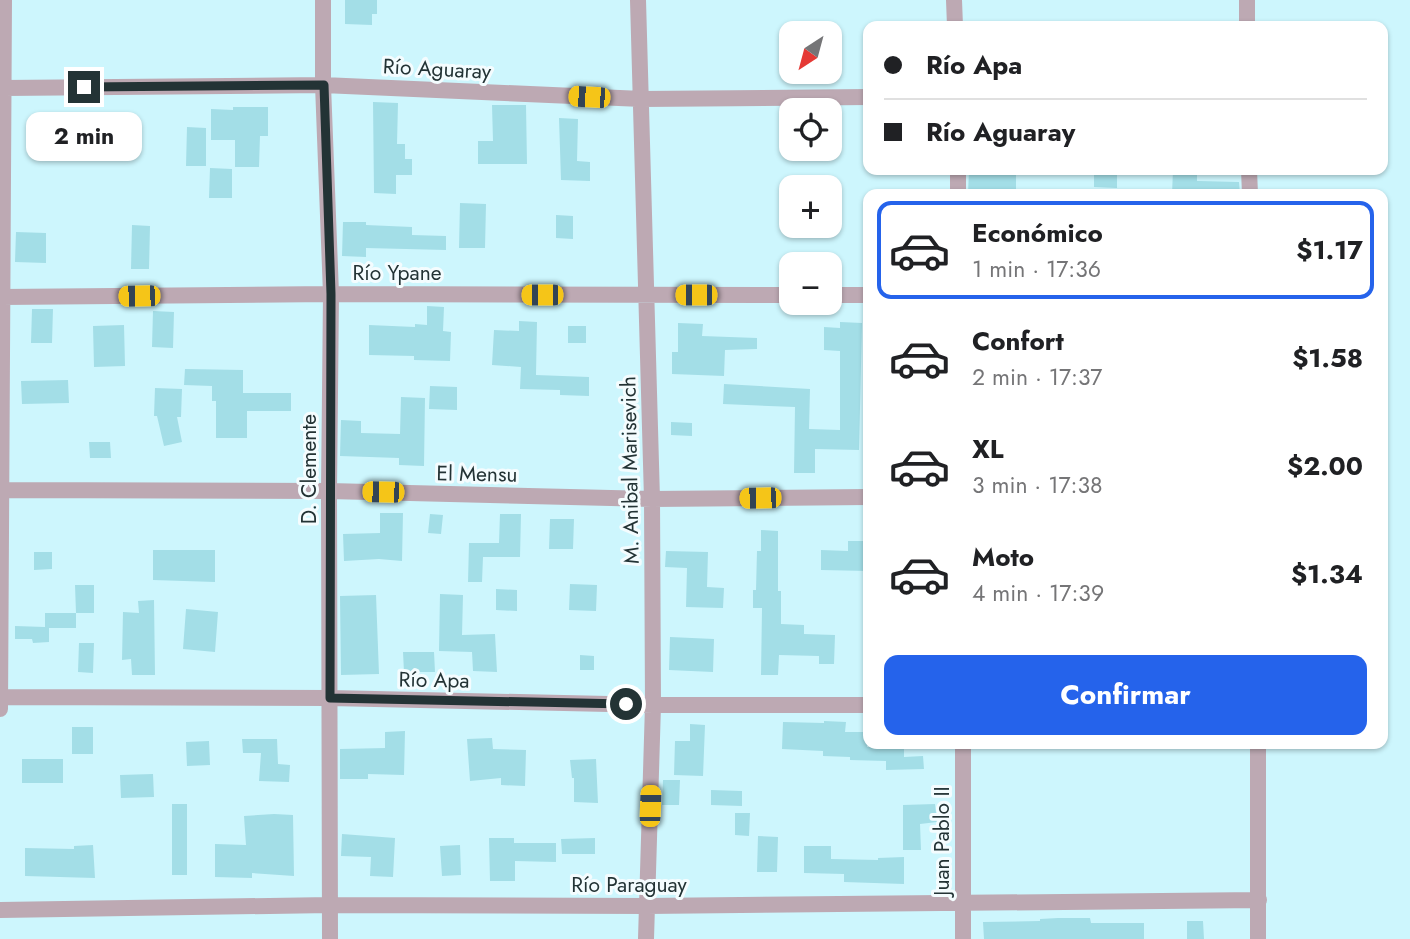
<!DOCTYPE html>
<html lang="es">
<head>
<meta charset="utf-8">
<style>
	body { margin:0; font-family:Jost,sans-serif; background:#f6f6f6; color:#202124; height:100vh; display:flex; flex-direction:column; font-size:26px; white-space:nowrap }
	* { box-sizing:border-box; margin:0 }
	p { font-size:23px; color:#757577 }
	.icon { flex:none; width:38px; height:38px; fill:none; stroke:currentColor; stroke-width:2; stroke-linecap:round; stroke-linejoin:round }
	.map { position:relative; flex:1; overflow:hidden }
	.panel { position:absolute; left:863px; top:189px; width:525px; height:560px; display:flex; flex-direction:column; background:#fff; border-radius:14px; box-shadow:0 2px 5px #0004 }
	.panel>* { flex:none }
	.guide { position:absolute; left:863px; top:21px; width:525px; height:154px; border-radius:14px; box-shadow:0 2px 5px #0004; display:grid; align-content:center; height:154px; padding:0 21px; background:#fff }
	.needle { width:46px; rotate:216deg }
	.fabs { position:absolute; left:779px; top:21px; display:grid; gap:14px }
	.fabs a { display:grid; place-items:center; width:63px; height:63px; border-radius:14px; background:#fff; box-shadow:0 2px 5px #0004; font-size:35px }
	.end { position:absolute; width:32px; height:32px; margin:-16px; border:9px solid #233335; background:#fff; box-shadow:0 0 0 4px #fff }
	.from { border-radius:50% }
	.bubble { position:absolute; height:49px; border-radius:14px; background:#fff; box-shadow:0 2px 5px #0004; font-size:23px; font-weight:700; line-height:49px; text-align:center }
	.car { position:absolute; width:21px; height:42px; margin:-21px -10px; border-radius:9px; box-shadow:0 0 5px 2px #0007; background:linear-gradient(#f5c518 24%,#345 0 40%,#f5c518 0 76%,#345 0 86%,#f5c518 0) }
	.guide b { display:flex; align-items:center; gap:24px; height:66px; font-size:26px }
	.guide b+b { border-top:2px solid #e0e0e0 }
	.guide i { width:18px; height:18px; background:#202124 }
	ul { padding:12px 0 0; list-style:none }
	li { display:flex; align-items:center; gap:21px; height:98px; margin:0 14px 10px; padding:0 7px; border:4px solid transparent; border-radius:14px }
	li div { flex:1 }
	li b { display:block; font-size:26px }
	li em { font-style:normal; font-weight:700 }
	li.active { border-color:#2563eb }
	li>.icon { width:63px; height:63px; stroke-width:1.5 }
	.action { display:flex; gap:14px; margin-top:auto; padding:14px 21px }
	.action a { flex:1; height:80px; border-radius:14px; background:#2563eb; color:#fff; font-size:28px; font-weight:700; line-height:80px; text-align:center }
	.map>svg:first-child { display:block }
</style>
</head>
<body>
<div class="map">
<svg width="1410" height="939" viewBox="0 0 1410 939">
	<rect width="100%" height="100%" fill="#cdf6fd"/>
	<path fill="#a3dee7" d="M345 0H377V14H372V25L345 24Z
		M373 102 398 103 397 144H405V159H412V175H396V194L374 193Z
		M492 105H526L527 164H478V141H493Z
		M233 107H268V136H260L259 167H235V140H211V109L233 110Z
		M559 118 578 119 577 161 590 162V181L561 180Z
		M187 127 206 128V166H186Z
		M210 168 232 169V198H209Z
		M969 170 1016 171V194H968Z
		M1173 170H1197V181L1239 182 1240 194H1172Z
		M1094 171 1117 172V188L1094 187Z
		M460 203 486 204 485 248H459Z
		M556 215 573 216V239L556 238Z
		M343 222H366V225L412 227V235L446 236V250L366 248V257L342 256Z
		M132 225 150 226 149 269H131Z
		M16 232 46 233V263L15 262Z
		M427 306 444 307 443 331 451 332 450 361 414 360V356L369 355V325L415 327V324L427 325Z
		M32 309H53L52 343H31Z
		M153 311 174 312 173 348 152 347Z
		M519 321 537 322 536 375 589 377V396L560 395V390L520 389 521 367 492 365 494 330 519 331Z
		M840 322 862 323 859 450 815 449V473H794L795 407 723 404 724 384 810 389 809 429 840 430V351L824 350V327L840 328Z
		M678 323 703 324 702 336 757 338V349L725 350 724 376 672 374V352H678Z
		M124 325 125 366 94 367 93 326Z
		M568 326H586V343H568Z
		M185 369 243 370V393H291V411H247V438H216V401H212V386L184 385Z
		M68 380 69 403 22 404 21 381Z
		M430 386 457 387V410L429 409Z
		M155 388 182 389 181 417H177L182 442 164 446 157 416H154Z
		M401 397 425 398 424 466 399 465V458L340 456 341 420 361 421V433L400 434Z
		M671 422 692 423V436L671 435Z
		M89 442H110L111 458H90Z
		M380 513H403L402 561 379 559 344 561 343 534 380 533Z
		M430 514 443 515 441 534 428 533Z
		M500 514H521L520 557H483L482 582H468L469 543H499Z
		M550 519H574L573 549H549Z
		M761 530 778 531V591H781V624L804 625V634L835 635 834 664H819V656L779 655 778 675H761L762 608H753V590H756L757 551H761Z
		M848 541H868V571L821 570V550L848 551Z
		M153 550H215V582L153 580Z
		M666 551 708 552 707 587 724 588 723 608 686 607 687 568 665 567Z
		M34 552H52V569L34 570Z
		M570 584 597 585 596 611 569 610Z
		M75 585H94V613H76Z
		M496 589 517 590V611L496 610Z
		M440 594 463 595 462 635 495 634 497 672 473 671 472 652 439 651Z
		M376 595 379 674 341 675 340 596Z
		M154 600 155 675H132L131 659 122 660 123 612 139 613 138 601Z
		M186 609 218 612 215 652 183 649Z
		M45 613H76V628H49V642L33 643 32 639H15V626L45 627Z
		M670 637 714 639 713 672 669 670Z
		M79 643H94L93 673 78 672Z
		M403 652H434L435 672H404Z
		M580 655 594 656V670H580Z
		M824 721 846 722 845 732H868L867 747 904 745V757L923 756 924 769 886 770V761L850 760V757L823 756V751L782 749 783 722 824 723Z
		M690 724 705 725 703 776 674 775 675 741H690Z
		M72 727H93V754H72Z
		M405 731 404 775 368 774V779H340V749L385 748V732Z
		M492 738 493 749 526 750 525 786 501 785V778L470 781 467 739Z
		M242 739H277L278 764 290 765 289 782 259 781 261 753H243Z
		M209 741 210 765 187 766 186 742Z
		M22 759H63V783H22Z
		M596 759 598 803 574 802V778H572L570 760Z
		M153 774 154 797 121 798 120 775Z
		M663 780H680L679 805H662Z
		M711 790 742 791V806L711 805Z
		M172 804H187V875H172Z
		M935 804 937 822 920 824 921 850H903V805Z
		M735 813H750L749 836 735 835Z
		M274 814 293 815 294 876 252 873V878L215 877V844L246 845 244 816Z
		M342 834 395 838 393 877 370 876 371 857 341 856Z
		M758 836 778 837 777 872H757Z
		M489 838H514V843H556V862L515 861V881H490Z
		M595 838V854H562L561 839Z
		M93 845 95 878 25 876V848L74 849V846Z
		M460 845 461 875 442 876 440 846Z
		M804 846H831V859L878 860V858L904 857V884L844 882V874L804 873Z
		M1058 918H1090L1091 923H1144V939H984L983 922 1040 921V919Z
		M1187 921H1203L1204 939H1187Z"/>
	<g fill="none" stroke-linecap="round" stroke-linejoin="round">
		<path stroke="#bda9b3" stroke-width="16" d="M323 0V85L331 294 329 491 330 939
			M638 0 652 499 653 705 646 939
			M954 0 955 26
			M1247 0V26
			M4 88 323 85 642 99 868 97
			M958 170V194
			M1249 170 1250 194
			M830 295H868
			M2 297 331 294 791 295
			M1 490 329 491 652 499 868 497
			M0 697 330 698 653 705H868
			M0 709 4 0
			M963 744V939
			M0 910 330 905 647 906 1259 900
			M1258 939V744"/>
	</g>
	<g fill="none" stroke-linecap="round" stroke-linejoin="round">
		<path stroke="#233335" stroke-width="9" d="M84 87 324 85 331 294 330 698 626 704"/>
	</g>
	<g text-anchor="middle" stroke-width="6" stroke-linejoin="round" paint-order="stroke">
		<g font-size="21" fill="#233335" stroke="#f4fcfe">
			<text transform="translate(437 69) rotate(3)" y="7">Río Aguaray</text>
			<text x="397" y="280">Río Ypane</text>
			<text transform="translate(309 469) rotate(-90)" y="7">D. Clemente</text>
			<text transform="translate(630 470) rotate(-91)" y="7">M. Anibal Marisevich</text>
			<text transform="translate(477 474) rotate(1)" y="7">El Mensu</text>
			<text transform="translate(434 680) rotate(1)" y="7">Río Apa</text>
			<text transform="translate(942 841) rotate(-90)" y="7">Juan Pablo II</text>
			<text x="629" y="892">Río Paraguay</text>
		</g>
	</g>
</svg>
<div class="fabs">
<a><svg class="needle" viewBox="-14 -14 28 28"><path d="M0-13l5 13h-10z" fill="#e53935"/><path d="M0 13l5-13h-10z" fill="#757577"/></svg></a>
<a><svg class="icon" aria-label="locate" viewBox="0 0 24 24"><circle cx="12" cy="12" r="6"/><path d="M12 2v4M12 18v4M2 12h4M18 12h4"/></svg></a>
<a>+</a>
<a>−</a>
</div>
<i class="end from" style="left:626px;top:704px"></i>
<i class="end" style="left:84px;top:87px"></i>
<div class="bubble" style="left:26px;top:112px;width:116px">2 min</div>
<i class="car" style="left:589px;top:97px;rotate:273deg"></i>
<i class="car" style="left:542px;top:295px;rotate:270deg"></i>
<i class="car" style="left:696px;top:295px;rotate:270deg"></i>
<i class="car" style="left:139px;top:296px;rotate:269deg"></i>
<i class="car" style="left:383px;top:492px;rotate:271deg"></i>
<i class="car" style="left:760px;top:498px;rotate:269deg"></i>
<i class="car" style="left:650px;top:806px;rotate:2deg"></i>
<div class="guide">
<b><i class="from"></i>Río Apa</b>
<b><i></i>Río Aguaray</b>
</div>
<section class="panel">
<ul>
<li class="active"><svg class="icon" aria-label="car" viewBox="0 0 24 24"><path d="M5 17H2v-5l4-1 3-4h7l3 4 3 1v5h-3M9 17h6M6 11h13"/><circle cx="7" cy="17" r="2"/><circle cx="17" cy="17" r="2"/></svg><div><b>Económico</b><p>1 min · 17:36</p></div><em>$1.17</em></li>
<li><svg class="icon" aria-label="car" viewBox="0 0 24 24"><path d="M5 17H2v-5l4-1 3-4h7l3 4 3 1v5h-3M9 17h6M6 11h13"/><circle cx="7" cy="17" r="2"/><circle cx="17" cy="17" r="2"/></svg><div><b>Confort</b><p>2 min · 17:37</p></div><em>$1.58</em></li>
<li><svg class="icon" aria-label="car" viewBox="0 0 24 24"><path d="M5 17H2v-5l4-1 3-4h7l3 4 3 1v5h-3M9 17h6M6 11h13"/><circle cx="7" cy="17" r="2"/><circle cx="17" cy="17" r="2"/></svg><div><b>XL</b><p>3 min · 17:38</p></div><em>$2.00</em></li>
<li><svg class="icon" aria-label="car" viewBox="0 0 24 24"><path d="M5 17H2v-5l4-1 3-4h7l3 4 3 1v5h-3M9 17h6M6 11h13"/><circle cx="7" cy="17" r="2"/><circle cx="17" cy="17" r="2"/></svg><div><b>Moto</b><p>4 min · 17:39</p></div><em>$1.34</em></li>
</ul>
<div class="action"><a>Confirmar</a></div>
</section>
</div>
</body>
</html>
